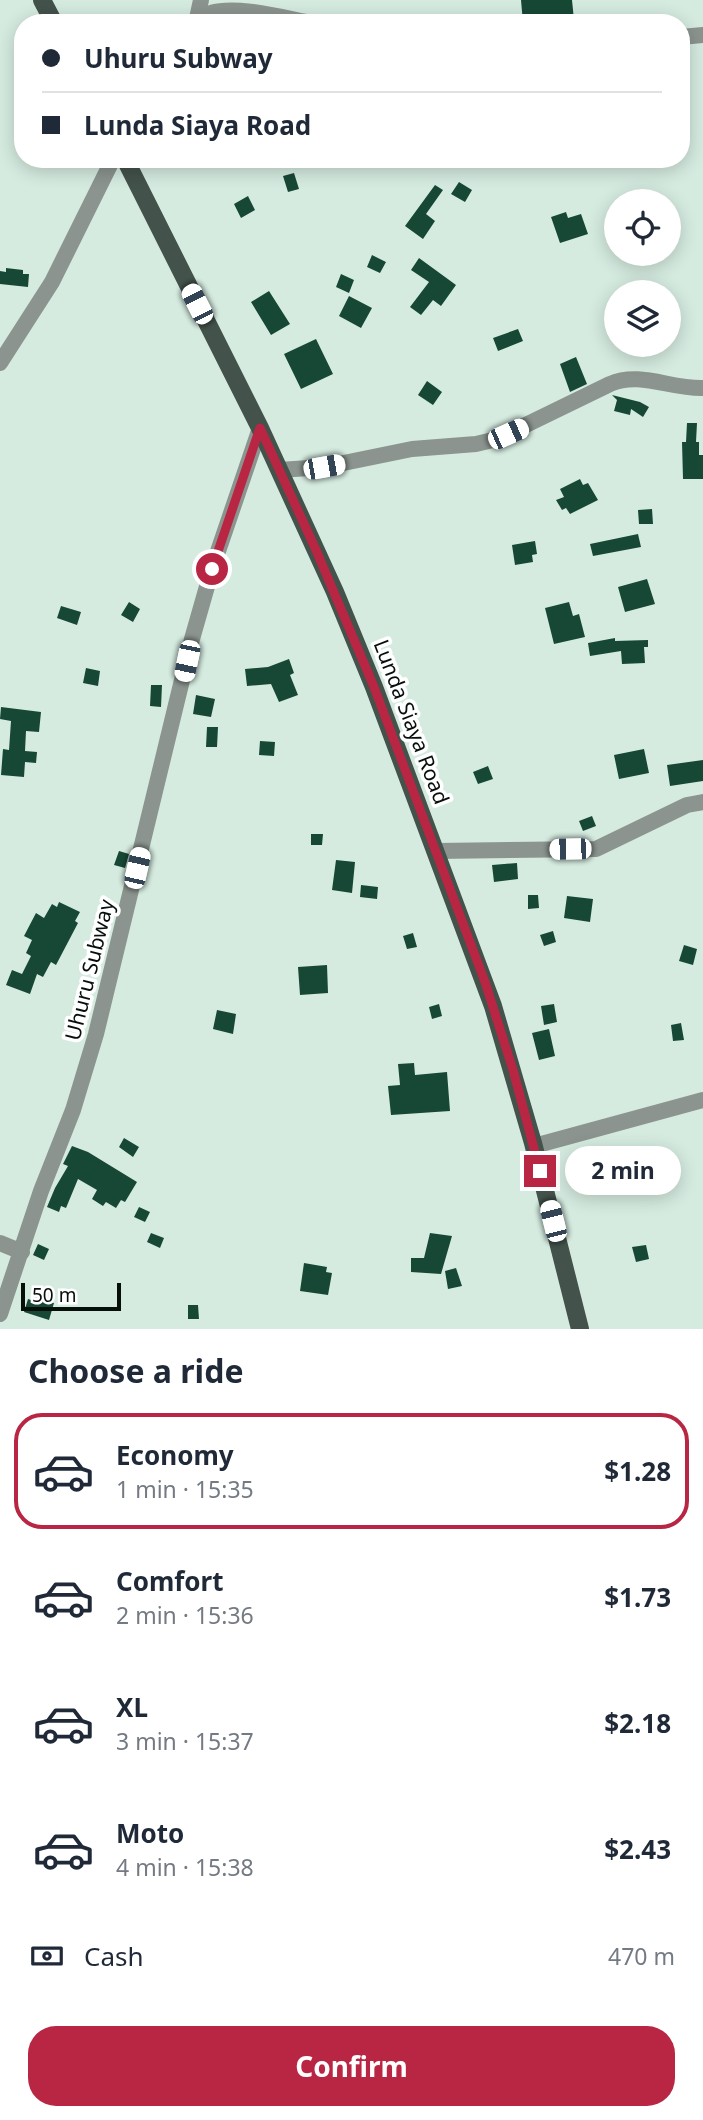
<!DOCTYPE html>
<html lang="en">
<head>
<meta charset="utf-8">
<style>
	body { margin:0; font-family:"Noto Sans",sans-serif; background:#f2f2f3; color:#1f2937; height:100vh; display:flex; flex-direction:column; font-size:26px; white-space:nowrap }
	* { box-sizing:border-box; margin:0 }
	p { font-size:23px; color:#747a83 }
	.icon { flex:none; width:38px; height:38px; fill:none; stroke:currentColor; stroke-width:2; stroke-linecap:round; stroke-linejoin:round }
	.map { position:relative; height:1329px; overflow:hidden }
	.side { display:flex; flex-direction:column; background:#fff; flex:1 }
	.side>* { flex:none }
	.banner { position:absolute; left:14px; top:14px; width:676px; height:154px; border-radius:28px; box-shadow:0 4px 18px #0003; display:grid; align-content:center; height:154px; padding:0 28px; background:#fff }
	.fabs { position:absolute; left:604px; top:189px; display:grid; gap:14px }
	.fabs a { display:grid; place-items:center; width:77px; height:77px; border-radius:50%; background:#fff; box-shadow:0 4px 18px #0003; font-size:35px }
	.scale { position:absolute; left:21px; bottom:18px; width:100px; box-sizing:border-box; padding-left:7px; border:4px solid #070f0b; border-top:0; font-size:19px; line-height:24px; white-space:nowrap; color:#070f0b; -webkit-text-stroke:5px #fff; paint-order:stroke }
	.end { position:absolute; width:32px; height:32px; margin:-16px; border:9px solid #b82644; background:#fff; box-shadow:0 0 0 4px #fff }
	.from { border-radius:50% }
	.bubble { position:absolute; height:49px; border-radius:24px; background:#fff; box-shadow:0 4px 18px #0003; font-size:23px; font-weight:700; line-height:49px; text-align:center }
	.car { position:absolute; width:21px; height:42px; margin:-21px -10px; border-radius:9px; box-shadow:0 0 5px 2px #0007; background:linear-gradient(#fff 24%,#345 0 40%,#fff 0 76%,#345 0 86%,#fff 0) }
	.banner b { display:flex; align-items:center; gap:24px; height:66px; font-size:26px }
	.banner b+b { border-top:2px solid #e0e1e3 }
	.banner i { width:18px; height:18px; background:#1f2937 }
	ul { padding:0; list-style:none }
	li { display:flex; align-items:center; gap:21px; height:116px; margin:0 14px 10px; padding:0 14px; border:4px solid transparent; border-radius:28px }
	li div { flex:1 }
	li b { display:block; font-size:26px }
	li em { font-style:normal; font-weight:700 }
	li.current { border-color:#b82644 }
	li>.icon { width:63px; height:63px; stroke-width:1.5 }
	h2 { padding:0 28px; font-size:32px; line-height:84px }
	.pay { display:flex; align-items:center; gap:18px; height:77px; padding:0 28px; font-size:26px }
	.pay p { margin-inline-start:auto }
	.button { display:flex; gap:14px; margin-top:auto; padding:14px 28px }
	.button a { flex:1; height:80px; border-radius:28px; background:#b82644; color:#fff; font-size:28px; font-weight:700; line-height:80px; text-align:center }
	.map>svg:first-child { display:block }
</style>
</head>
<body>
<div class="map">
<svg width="703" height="1329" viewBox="0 0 703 1329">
	<rect width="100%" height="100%" fill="#d5ebe0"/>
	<path fill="#174836" d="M521 0H572L574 20 523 23Z
		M294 173 299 189 288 192 283 176Z
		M459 182 472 190 465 202 451 194Z
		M435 185 443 190 426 214 435 221 423 239 405 226Z
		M248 196 255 210 241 218 234 204Z
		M566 212 568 218 581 214 588 234 560 243 551 217Z
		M372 255 386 262 380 273 367 267Z
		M419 258 456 285 441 306 433 300 421 315 410 307 429 282 411 270Z
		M6 268 23 270V274H29L28 287 0 284V271L6 272Z
		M341 274 354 280 349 293 336 287Z
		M269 291 290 324 271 335 251 302Z
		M349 296 372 308 361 328 339 316Z
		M518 329 523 341 498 351 493 338Z
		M316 339 333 374 301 389 284 354Z
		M576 357 587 384 570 392 560 364Z
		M427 381 442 392 433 405 418 395Z
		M612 395 640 402 649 407 643 417 631 409 630 415 614 411 617 400Z
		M687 423H697L696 442H699V455H703V479H683L682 442H686Z
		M580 479 583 485 588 483 598 500 570 514 566 508 562 510 556 500 564 497 560 489Z
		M652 509 653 524H639L638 510Z
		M638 534 641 547 593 556 590 544Z
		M535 541 537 554 532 555 533 562 515 565 512 545Z
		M647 579 655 604 625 612 618 587Z
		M129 602 140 609 133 622 121 615Z
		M569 602 573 616 579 614 585 637 554 644 545 608Z
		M61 606 81 612 77 625 57 618Z
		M615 638V641L648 640V647H644L645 663 622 664 621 651 590 656 588 643Z
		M289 659 294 673 290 675 298 695 279 702 271 684 247 686 245 669 268 667Z
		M86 668 100 671 98 686 83 683Z
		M151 685H162L161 707 150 706Z
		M196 695 215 699 211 717 193 714Z
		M1 707 41 712 39 732 26 731 25 751 37 752 36 763 25 762 24 777 1 775 3 749 9 750 11 721 0 719Z
		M207 727H218L217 747H206Z
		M260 741 275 742 274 756 259 755Z
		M644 749 649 773 619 779 614 755Z
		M703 760V781L670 786 667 765Z
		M488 766 493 779 478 784 473 772Z
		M592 816 596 826 583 831 579 821Z
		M311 834H323L322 845H311Z
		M119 851 129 854 125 868 114 865Z
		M336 860 355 862 352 893 332 890Z
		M517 863 518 879 494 882 492 865Z
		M361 885 378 887 377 899 360 897Z
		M528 895H538L539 908 528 909Z
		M567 896 593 899 590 922 564 918Z
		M59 902 80 912 75 921 78 923 56 965 51 962 43 977 37 974 30 994 6 985 12 970 22 974 31 956 26 953 32 940 24 936 36 913 44 918 52 904 57 907Z
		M553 931 556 942 544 946 540 935Z
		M413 933 417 947 407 949 403 936Z
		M684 945 697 949 693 965 679 961Z
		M327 965 328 993 300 995 298 967Z
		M439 1004 442 1016 432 1019 429 1007Z
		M554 1004 557 1022 544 1025 541 1006Z
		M217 1010 236 1014 233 1034 213 1029Z
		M681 1023 684 1040 673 1041 671 1025Z
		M549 1029 555 1056 539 1060 532 1033Z
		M414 1063 415 1075 447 1072 450 1111 391 1115 388 1086 400 1085 398 1064Z
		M124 1138 139 1147 133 1157 119 1147Z
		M72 1146 88 1152 137 1182 125 1202 121 1200 116 1208 106 1202 103 1206 92 1199 97 1190 78 1179 66 1208 61 1206 59 1212 47 1207 55 1188 68 1166 63 1164Z
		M139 1207 150 1212 145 1222 134 1217Z
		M151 1233 164 1238 160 1248 147 1242Z
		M430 1233 452 1236 441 1274 411 1272V1258H424Z
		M38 1244 49 1249 44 1260 33 1255Z
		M646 1245 649 1259 636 1262 632 1247Z
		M304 1263 327 1267 326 1272 332 1273 328 1295 300 1291Z
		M456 1268 462 1286 448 1289 445 1271Z
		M28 1299 41 1303 42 1299 54 1303 49 1320 24 1312Z
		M188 1305H198L199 1319H188Z"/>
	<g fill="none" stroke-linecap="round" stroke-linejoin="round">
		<path stroke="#8b948f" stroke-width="16" d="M196 23 201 0
			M197 23C201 19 205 15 211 13 237 5 284 18 311 23
			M681 37 703 35
			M0 363 52 282 113 159
			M279 470 324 467 412 449 476 444 497 439 610 384C640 371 670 389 703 388
			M436 851 596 849 687 805 703 802
			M534 1146 703 1100
			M0 1243 22 1252
			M0 1314 41 1191 73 1110 96 1034 192 639 212 569 260 428"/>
		<path stroke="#43524b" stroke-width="18" d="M42 0 54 23
			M125 159 260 428 335 592 374 687 493 1006 533 1143 580 1329"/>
	</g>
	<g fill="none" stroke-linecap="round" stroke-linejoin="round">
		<path stroke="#b82644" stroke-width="9" d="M212 569 260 428 316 550 374 687 485 982 513 1070 540 1171"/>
	</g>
	<g text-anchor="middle" stroke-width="7" stroke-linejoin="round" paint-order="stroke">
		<g font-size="21" fill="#070f0b" stroke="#fff">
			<text transform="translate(411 722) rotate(69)" y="7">Lunda Siaya Road</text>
			<text transform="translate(90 970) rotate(-76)" y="7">Uhuru Subway</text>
		</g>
	</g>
</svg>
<div class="fabs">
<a><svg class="icon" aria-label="locate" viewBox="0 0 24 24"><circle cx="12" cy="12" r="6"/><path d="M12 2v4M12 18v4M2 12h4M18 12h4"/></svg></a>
<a><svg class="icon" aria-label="layers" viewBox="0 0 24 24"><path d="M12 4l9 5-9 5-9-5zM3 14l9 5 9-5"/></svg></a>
</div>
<div class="scale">50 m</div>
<i class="end from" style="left:212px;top:569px"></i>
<i class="end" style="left:540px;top:1171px"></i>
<div class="bubble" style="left:565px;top:1146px;width:116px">2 min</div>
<i class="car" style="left:197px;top:304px;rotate:333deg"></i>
<i class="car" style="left:508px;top:434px;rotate:66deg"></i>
<i class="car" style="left:324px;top:467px;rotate:80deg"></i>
<i class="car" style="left:187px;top:661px;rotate:192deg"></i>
<i class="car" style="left:570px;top:849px;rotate:269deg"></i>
<i class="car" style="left:137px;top:868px;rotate:13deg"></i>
<i class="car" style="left:553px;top:1221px;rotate:346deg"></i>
<div class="banner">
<b><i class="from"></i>Uhuru Subway</b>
<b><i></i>Lunda Siaya Road</b>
</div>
</div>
<section class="side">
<h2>Choose a ride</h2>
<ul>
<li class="current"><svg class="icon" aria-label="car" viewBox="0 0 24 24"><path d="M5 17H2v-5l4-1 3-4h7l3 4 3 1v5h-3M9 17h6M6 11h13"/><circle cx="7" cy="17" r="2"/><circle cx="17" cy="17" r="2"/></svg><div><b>Economy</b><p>1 min · 15:35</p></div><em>$1.28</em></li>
<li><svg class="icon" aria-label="car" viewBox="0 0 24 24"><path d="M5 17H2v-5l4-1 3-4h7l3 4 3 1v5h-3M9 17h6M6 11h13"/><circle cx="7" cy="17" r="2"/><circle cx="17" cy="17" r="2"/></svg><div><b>Comfort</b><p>2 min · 15:36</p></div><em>$1.73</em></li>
<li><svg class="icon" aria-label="car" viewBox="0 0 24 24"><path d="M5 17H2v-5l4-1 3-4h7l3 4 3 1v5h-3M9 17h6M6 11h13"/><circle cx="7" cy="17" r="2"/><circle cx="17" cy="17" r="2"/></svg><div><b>XL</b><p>3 min · 15:37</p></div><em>$2.18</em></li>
<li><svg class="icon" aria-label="car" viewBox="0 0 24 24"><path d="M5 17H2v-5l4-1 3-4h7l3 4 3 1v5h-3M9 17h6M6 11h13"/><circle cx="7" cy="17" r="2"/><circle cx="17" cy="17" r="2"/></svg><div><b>Moto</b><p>4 min · 15:38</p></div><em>$2.43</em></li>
</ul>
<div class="pay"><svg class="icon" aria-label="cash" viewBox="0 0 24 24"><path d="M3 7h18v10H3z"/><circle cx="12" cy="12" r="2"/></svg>Cash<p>470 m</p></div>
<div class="button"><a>Confirm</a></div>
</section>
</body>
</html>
